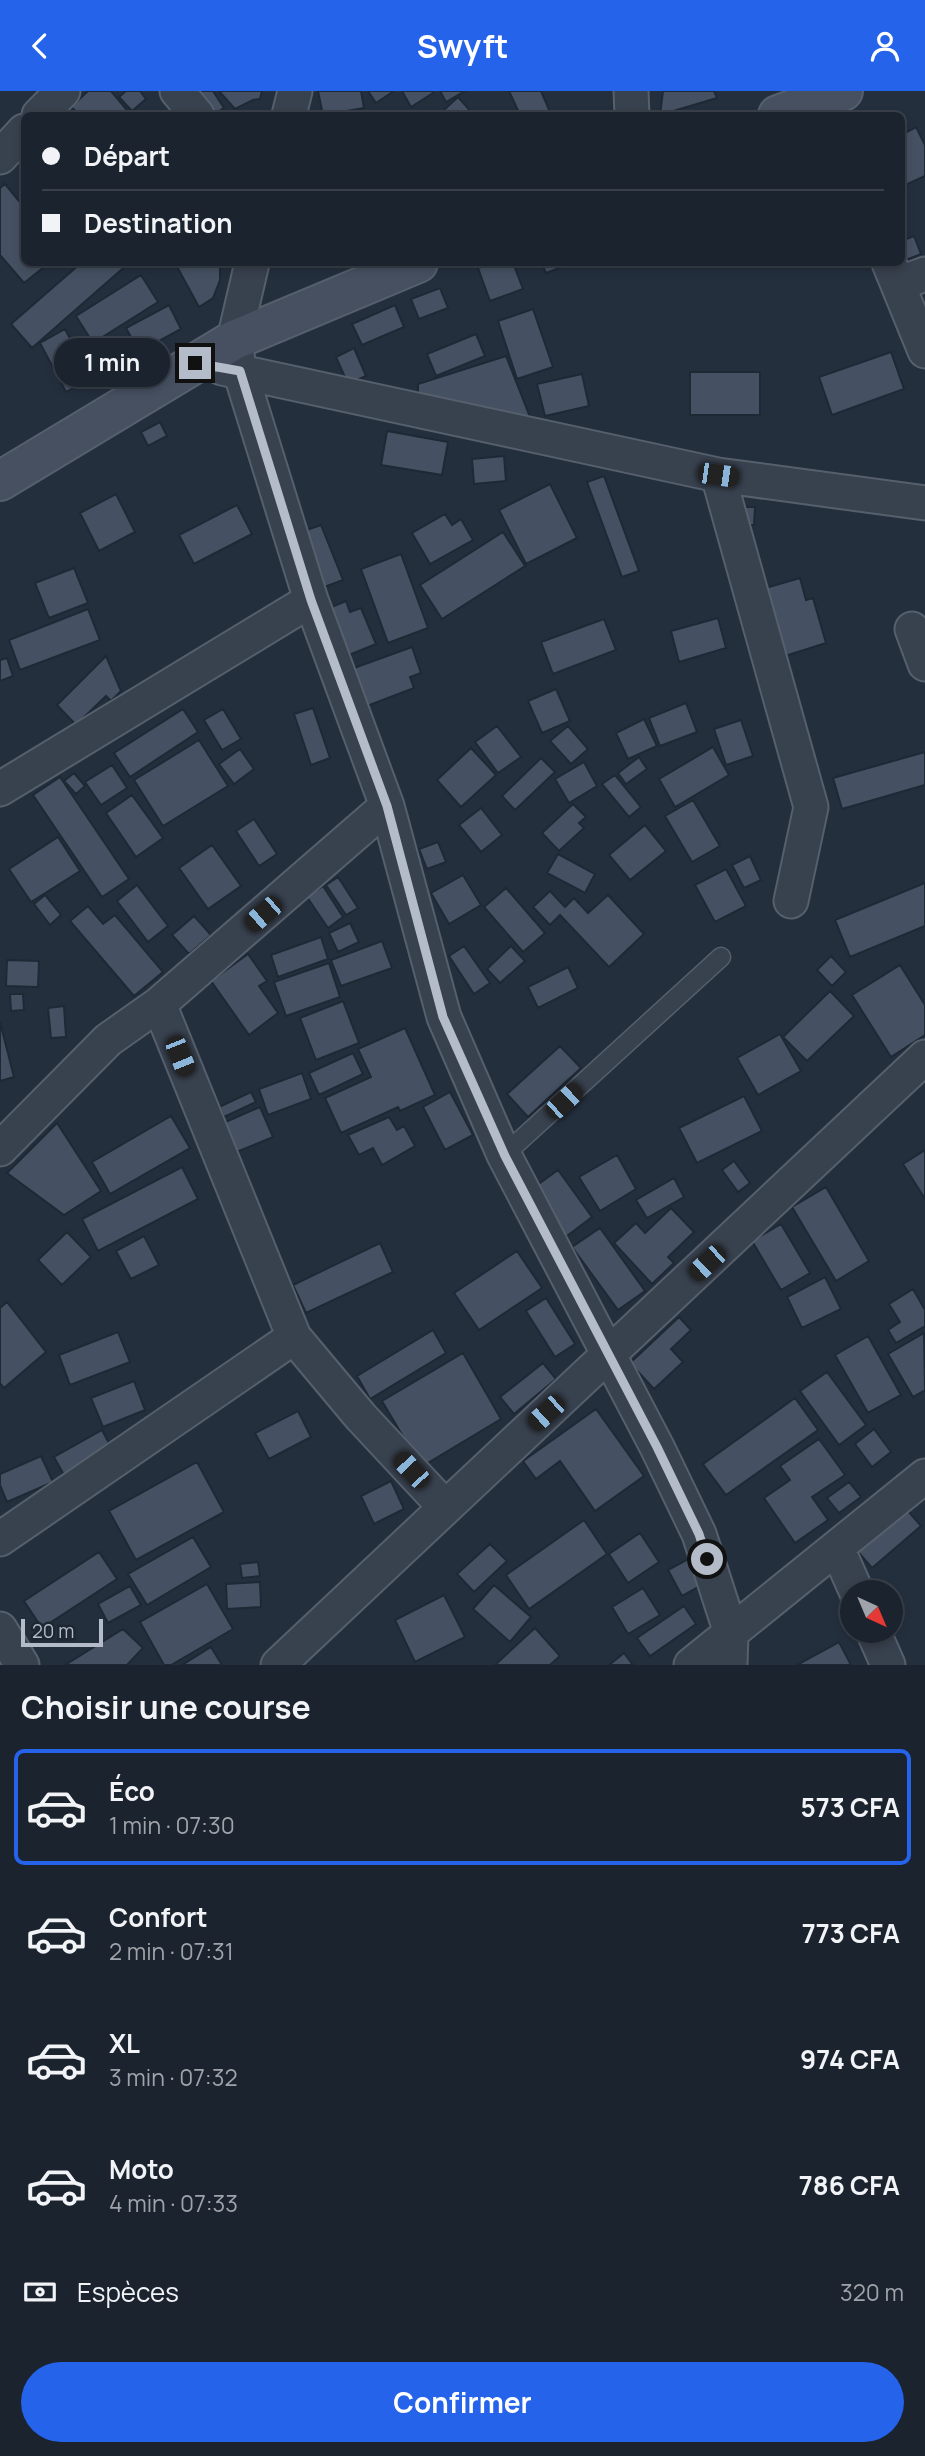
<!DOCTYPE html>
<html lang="fr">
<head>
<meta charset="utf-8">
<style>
	body { margin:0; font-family:Manrope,sans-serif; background:#282f3a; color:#f1f3f6; height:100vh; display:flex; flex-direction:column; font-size:26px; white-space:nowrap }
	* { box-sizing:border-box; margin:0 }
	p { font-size:23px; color:#a0a4aa }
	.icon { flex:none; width:38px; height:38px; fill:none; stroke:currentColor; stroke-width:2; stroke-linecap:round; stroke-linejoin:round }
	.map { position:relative; height:1574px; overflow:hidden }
	.panel { display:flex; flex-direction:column; background:#1b232e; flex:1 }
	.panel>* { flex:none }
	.hud { position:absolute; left:21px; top:21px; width:884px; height:154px; border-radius:10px; box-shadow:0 4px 10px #0003,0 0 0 2px #39404a; display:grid; align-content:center; height:154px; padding:0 21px; background:#1b232e }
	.needle { width:46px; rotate:136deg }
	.tools { position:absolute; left:840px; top:1489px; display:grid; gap:14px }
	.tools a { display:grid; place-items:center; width:63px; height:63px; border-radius:50%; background:#1b232e; box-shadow:0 4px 10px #0003,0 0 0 2px #39404a; font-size:35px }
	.scale { position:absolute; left:21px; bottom:18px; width:82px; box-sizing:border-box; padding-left:7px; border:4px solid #b4bcc9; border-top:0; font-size:19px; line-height:24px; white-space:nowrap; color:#b4bcc9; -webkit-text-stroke:5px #1d2633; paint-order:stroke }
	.end { position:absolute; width:32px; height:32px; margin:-16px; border:9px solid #b4bcc9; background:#111; box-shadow:0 0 0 4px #111 }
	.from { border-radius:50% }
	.bubble { position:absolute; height:49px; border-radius:24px; background:#1b232e; box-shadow:0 4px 10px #0003,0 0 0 2px #39404a; font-size:23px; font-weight:700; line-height:49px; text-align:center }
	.car { position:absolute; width:21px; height:42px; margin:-21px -10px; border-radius:9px; box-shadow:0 0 5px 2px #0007; background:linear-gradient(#222 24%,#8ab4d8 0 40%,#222 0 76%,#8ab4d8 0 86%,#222 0) }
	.hud b { display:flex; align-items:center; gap:24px; height:66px; font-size:26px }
	.hud b+b { border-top:2px solid #39404a }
	.hud i { width:18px; height:18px; background:#f1f3f6 }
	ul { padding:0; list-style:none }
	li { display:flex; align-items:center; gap:21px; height:116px; margin:0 14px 10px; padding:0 7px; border:4px solid transparent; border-radius:10px }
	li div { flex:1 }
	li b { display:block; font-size:26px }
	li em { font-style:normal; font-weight:700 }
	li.selected { border-color:#2563eb }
	li>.icon { width:63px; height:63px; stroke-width:1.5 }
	h2 { padding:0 21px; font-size:32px; line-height:84px }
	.pay { display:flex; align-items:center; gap:18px; height:77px; padding:0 21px; font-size:26px }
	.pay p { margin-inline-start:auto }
	.action { display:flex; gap:14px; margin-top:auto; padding:14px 21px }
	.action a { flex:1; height:80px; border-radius:42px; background:#2563eb; color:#fff; font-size:28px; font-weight:700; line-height:80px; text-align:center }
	header { display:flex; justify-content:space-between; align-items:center; height:91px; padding:0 21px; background:#2563eb; color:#fff; font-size:32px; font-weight:700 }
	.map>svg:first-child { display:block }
</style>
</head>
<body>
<header><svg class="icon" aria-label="back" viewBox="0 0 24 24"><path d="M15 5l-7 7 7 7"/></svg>Swyft<svg class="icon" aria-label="person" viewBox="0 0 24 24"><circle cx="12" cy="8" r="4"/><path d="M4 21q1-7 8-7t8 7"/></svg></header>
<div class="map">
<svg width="925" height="1574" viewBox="0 0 925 1574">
	<rect width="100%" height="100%" fill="#242f3e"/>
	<path fill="#455162" stroke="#1f2835" stroke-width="2" d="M88 0H111L131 24H80L71 16Z
		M126 0H140L146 8 132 20 119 6Z
		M178 0H213L224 17 212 24Z
		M219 0H262L260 8 253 9 235 18Z
		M318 0H361L364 17 323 24Z
		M368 0H394L376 12Z
		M402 0H432L433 2 411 16Z
		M440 0H465L446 11Z
		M509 0H541L550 21 543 24H520Z
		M663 0H714L717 7 660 24Z
		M458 6 474 24H449L444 19Z
		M916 36 925 54V85L901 96V44Z
		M5 93 24 116V172H49L24 192 0 164V97Z
		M914 145 921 163 901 171V150Z
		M81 172H129L32 257 11 233Z
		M175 172H220V189L213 207 199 216Z
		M494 172H513L523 198 490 210 478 177Z
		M541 172H573L546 182Z
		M141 184 158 211 93 252 76 225Z
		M440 197 448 217 419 228 411 208Z
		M169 214 181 238 139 261 126 237Z
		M395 214 404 236 362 254 352 233Z
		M533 218 553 276 517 288 498 230Z
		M65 238 82 270 102 259 111 276 66 301 40 252Z
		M476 243 485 265 436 285 427 263Z
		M354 257 366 285 348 293 336 266Z
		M891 261 904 298 832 324 819 286Z
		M506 265 530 326 418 308V293Z
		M690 281H760V324H690Z
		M582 283 589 315 545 325 537 293Z
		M160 331 167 345 148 355 141 341Z
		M387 340 448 351 442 384 381 374Z
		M504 365 506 390 474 393 472 368Z
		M604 385 639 480 622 486 587 391Z
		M550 393 577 447 526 473 499 419Z
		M116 403 135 441 99 460 80 422Z
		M237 414 252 443 194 473 179 444Z
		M738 416H755L754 434H738Z
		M445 423 452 434 461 428 473 449 430 473 412 442Z
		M321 434 343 489 319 498 298 442Z
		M503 441 525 475 442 528 420 494Z
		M401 463 428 537 388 552 361 478Z
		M74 477 88 512 49 527 35 492Z
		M800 487 806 509 813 507 826 552 782 566 762 498Z
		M346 510 350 521 361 517 376 553 349 564 329 517Z
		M88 518 100 549 20 579 9 549Z
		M718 527 726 557 679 571 671 540Z
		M604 528 616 559 553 583 541 551Z
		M412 556 421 582 410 586 414 597 367 615 354 577Z
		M106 565 121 600 111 610 106 605 76 634 57 614Z
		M7 567 13 585 0 590V569Z
		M556 598 570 630 542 642 528 610Z
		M686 612 697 641 660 655 649 627Z
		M313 617 330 667 311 674 294 623Z
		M183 618 198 641 130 686 114 662Z
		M223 618 241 648 222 659 204 629Z
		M644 628 657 655 628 668 616 642Z
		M741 629 753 665 726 674 714 638Z
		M497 635 521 666 498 682 475 651Z
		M568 635 588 658 571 673 550 650Z
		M199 649 228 695 163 735 134 689Z
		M713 656 729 684 675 716 659 688Z
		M471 657 496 684 461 716 437 689Z
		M240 658 254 678 234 693 219 673Z
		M925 661V694L842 718 833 687Z
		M639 666 647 678 626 693 618 682Z
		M541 667 555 681 515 719 502 705Z
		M584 671 597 695 569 712 555 688Z
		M112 674 127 697 101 714 85 691Z
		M74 682 85 695 76 703 64 690Z
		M615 684 641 716 629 726 602 693Z
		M60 686 129 788 102 806 33 704Z
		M132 704 163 747 136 766 106 722Z
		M693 709 720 755 692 771 665 725Z
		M573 713 586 726 579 732 584 737 559 760 542 742Z
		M481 717 502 744 481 761 459 734Z
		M254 728 277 763 259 775 236 740Z
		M645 734 666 760 630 789 609 764Z
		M58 746 80 780 31 811 9 778Z
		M438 751 446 771 427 778 419 758Z
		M212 754 241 795 208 818 179 777Z
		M558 763 595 783 585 802 547 782Z
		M750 765 761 789 744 797 732 774Z
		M726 778 746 815 715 831 695 794Z
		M463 784 481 814 449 833 431 802Z
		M338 786 358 817 346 824 326 794Z
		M925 792V835L850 866 835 829Z
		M137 794 168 835 148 851 117 810Z
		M323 795 343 826 328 837 307 806Z
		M506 797 545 842 523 861 484 816Z
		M550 800 565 816 574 807 588 822 608 804 644 843 609 876 560 824 550 834 533 816Z
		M45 804 61 824 50 834 34 813Z
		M88 815 103 833 115 824 163 881 134 905 70 830Z
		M194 825 211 844 189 863 172 844Z
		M350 832 359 851 338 861 329 842Z
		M321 846 328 868 278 886 271 864Z
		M382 850 392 877 341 895 331 869Z
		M464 855 490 892 474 903 449 865Z
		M511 855 525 870 500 892 487 878Z
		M248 863 267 890 259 895 278 922 249 944 211 890Z
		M831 865 846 881 832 895 817 879Z
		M7 869 39 870 38 896 6 895Z
		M329 872 340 906 286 925 274 891Z
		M900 874 925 914V944L891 966 852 904Z
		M568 876 578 897 538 917 528 896Z
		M830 900 854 925 807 970 783 946Z
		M10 903H23L24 919 11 920Z
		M343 910 359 952 316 969 300 927Z
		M64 915 66 946 51 947 48 917Z
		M0 931 14 986 0 990Z
		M405 937 435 1004 400 1020 398 1016 341 1042 325 1007 371 986 358 958Z
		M780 943 801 980 758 1004 737 967Z
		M560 955 581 977 528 1026 507 1003Z
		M353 962 363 983 319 1004 309 982Z
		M302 982 311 1008 268 1024 259 998Z
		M251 1001 256 1011 224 1026 219 1016Z
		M450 1001 473 1044 445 1059 423 1016Z
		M744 1005 762 1040 697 1072 679 1037Z
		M260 1016 273 1046 234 1062 221 1033Z
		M171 1025 190 1057 110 1103 92 1071Z
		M389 1026 397 1039 404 1035 415 1055 382 1074 373 1057 359 1064 348 1044Z
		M57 1032 101 1100 64 1124 7 1082Z
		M925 1059V1108L903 1073Z
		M617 1064 636 1098 600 1120 579 1086Z
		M734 1070 750 1092 738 1101 722 1079Z
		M182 1076 198 1108 98 1160 82 1128Z
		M558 1079 592 1126 563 1148 529 1100Z
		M674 1087 684 1106 647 1127 636 1109Z
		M826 1096 869 1170 836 1190 792 1116Z
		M671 1117 694 1141 668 1166 674 1172 652 1193 614 1152 636 1132 645 1142Z
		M781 1133 810 1182 781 1199 752 1150Z
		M600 1137 645 1200 618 1219 572 1156Z
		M67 1141 91 1166 62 1194 38 1169Z
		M144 1145 159 1174 131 1188 116 1160Z
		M380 1152 393 1181 306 1222 293 1194Z
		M517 1160 542 1197 479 1239 454 1202Z
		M825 1186 841 1218 802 1237 787 1206Z
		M913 1198 925 1219V1235L896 1252 888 1239 900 1231 889 1213Z
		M546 1207 575 1253 555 1266 526 1220Z
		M7 1211 46 1261 4 1297 0 1292V1217Z
		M679 1226 691 1239 671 1258 683 1271 654 1298 630 1272Z
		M433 1239 446 1262 370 1308 357 1285Z
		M118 1241 130 1271 70 1294 59 1264Z
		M924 1242 925 1299 913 1306 888 1263Z
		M868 1245 901 1304 868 1322 835 1264Z
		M463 1262 501 1328 421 1376 382 1310Z
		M543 1272 556 1288 514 1323 500 1306Z
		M827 1281 866 1334 839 1354 800 1300Z
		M134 1290 145 1319 103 1336 91 1307Z
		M795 1307 818 1339 726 1404 703 1373Z
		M596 1318 644 1385 595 1420 560 1370 536 1388 523 1370Z
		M298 1320 311 1346 269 1368 255 1342Z
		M874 1338 891 1361 872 1376 855 1353Z
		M102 1339 112 1358 64 1384 54 1366Z
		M819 1348 845 1384 812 1406 828 1429 795 1452 764 1407 790 1389 780 1375Z
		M41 1365 53 1391 7 1411 0 1394V1383Z
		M197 1371 224 1421 136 1469 109 1420Z
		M391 1390 404 1418 374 1433 361 1405Z
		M849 1391 861 1406 839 1422 827 1407Z
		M902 1413 921 1435 872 1477 853 1455Z
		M584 1429 607 1463 529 1518 506 1484Z
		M640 1442 659 1471 628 1492 609 1463Z
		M193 1446 211 1476 147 1514 128 1483Z
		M490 1453 507 1470 474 1501 457 1483Z
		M99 1461 117 1488 42 1537 24 1510Z
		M690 1467 704 1493 682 1505 668 1479Z
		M258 1471 260 1485 242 1487 240 1473Z
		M260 1491 261 1516 227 1518 226 1493Z
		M207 1493 233 1538 171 1574H164L140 1531Z
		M494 1494 531 1526 510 1551 473 1518Z
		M130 1495 141 1514 108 1532 98 1513Z
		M643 1497 660 1524 628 1543 612 1516Z
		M444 1504 465 1546 415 1571 395 1529Z
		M684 1515 696 1533 650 1565 637 1547Z
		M535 1537 560 1565 550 1574H495Z
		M123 1538 143 1557 127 1574H65Z
		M839 1551 851 1574H797Z
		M211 1556 222 1574H182Z
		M624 1562 633 1574H609Z"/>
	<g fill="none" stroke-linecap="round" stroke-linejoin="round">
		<g stroke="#565f6c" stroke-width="21">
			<path id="lane" d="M504 1064 721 866"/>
		</g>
		<g stroke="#565f6c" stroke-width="37">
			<path id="street" d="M177 0 197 24
				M631 0 632 24
				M39 24 63 0
				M289 24 295 0
				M0 66 24 40
				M252 172 234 249 240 280 311 509 387 715 444 926 504 1064 657 1356 699 1443 731 1542 730 1574
				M889 172 925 260
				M898 193 925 183
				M222 277 718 384 925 412
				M718 384 811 716 791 810
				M912 538 925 573
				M0 698 311 509
				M159 913 294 1246 361 1326 444 1415
				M0 1058 108 949 159 913 387 715
				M0 1448 294 1246
				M837 1457 857 1502
				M0 1538 22 1574
				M873 1540 888 1574
				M278 1574 925 966
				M691 1574 925 1385"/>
		</g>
		<g stroke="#565f6c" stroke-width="42">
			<path id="secondary" d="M778 24 843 0
				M0 390 234 249 418 172"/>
		</g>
		<use href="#lane" stroke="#38414e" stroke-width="18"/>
		<use href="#street" stroke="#38414e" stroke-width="33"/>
		<use href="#secondary" stroke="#465061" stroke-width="38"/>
	</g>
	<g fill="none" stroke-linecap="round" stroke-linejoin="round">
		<path stroke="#b4bcc9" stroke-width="9" d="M195 272 240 280 311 509 387 715 443 926 505 1065 657 1356 699 1443 707 1468"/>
	</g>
</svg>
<div class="tools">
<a><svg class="needle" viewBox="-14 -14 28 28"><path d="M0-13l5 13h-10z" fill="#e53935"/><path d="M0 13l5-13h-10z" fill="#a0a4aa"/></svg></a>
</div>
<div class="scale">20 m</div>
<i class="end from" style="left:707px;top:1468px"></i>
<i class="end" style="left:195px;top:272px"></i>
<div class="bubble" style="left:54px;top:247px;width:116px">1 min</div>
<i class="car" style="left:718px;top:384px;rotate:98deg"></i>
<i class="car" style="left:263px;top:823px;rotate:229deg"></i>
<i class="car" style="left:180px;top:965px;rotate:158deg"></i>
<i class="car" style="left:564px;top:1010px;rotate:47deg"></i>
<i class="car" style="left:707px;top:1172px;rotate:227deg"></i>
<i class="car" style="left:546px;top:1322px;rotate:228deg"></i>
<i class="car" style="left:411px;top:1379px;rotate:317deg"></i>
<div class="hud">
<b><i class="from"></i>Départ</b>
<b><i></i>Destination</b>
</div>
</div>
<section class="panel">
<h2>Choisir une course</h2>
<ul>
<li class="selected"><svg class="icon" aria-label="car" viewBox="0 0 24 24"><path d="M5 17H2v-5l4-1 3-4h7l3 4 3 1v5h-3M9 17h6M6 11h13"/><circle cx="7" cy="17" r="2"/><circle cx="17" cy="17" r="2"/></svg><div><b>Éco</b><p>1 min · 07:30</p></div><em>573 CFA</em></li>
<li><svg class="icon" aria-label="car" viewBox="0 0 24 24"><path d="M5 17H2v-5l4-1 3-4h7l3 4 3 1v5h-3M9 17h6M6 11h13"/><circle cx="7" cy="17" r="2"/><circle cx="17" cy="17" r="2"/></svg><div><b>Confort</b><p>2 min · 07:31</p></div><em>773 CFA</em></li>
<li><svg class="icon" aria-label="car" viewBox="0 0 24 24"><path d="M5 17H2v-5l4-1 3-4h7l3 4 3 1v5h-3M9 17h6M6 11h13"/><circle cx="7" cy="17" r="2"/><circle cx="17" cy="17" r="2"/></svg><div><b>XL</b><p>3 min · 07:32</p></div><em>974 CFA</em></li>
<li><svg class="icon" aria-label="car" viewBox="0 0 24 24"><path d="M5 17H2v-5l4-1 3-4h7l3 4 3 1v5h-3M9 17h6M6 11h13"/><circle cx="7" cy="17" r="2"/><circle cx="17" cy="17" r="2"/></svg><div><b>Moto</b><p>4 min · 07:33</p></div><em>786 CFA</em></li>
</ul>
<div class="pay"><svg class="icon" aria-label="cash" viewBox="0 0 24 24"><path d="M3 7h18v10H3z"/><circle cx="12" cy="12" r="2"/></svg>Espèces<p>320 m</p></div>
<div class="action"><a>Confirmer</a></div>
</section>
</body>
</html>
